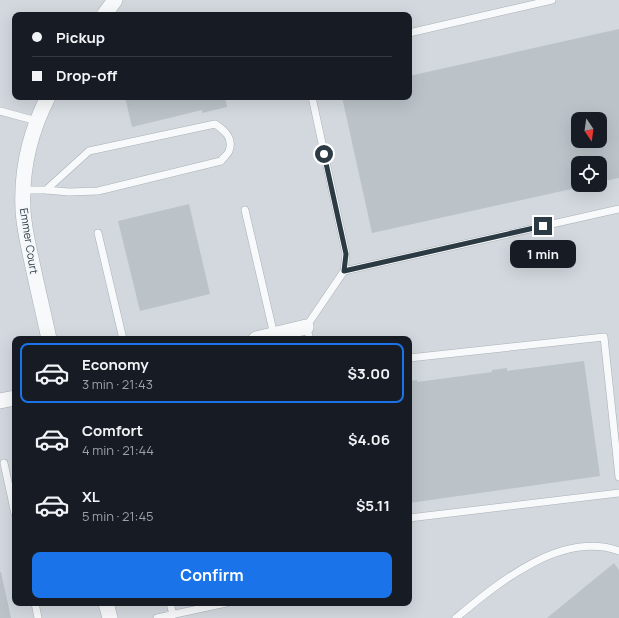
<!DOCTYPE html>
<html lang="en">
<head>
<meta charset="utf-8">
<style>
	body { margin:0; font-family:Manrope,sans-serif; background:#20242c; color:#f1f3f6; height:100vh; display:flex; flex-direction:column; font-size:15px; white-space:nowrap }
	* { box-sizing:border-box; margin:0 }
	p { font-size:13px; color:#9ea1a6 }
	.icon { flex:none; width:22px; height:22px; fill:none; stroke:currentColor; stroke-width:2; stroke-linecap:round; stroke-linejoin:round }
	.map { position:relative; flex:1; overflow:hidden }
	.panel { position:absolute; left:12px; top:336px; width:400px; height:270px; display:flex; flex-direction:column; background:#171b24; border-radius:8px; box-shadow:0 4px 16px #0002 }
	.panel>* { flex:none }
	.banner { position:absolute; left:12px; top:12px; width:400px; height:88px; border-radius:8px; box-shadow:0 4px 16px #0002; display:grid; align-content:center; height:88px; padding:0 20px; background:#171b24 }
	.needle { width:26px; rotate:167deg }
	.tools { position:absolute; left:571px; top:112px; display:grid; gap:8px }
	.tools a { display:grid; place-items:center; width:36px; height:36px; border-radius:8px; background:#171b24; box-shadow:0 4px 16px #0002; font-size:20px }
	.end { position:absolute; width:18px; height:18px; margin:-9px; border:5px solid #2c3a44; background:#fff; box-shadow:0 0 0 2px #fff }
	.from { border-radius:50% }
	.bubble { position:absolute; height:28px; border-radius:8px; background:#171b24; box-shadow:0 4px 16px #0002; font-size:13px; font-weight:700; line-height:28px; text-align:center }
	.banner b { display:flex; align-items:center; gap:14px; height:38px; font-size:15px }
	.banner b+b { border-top:1px solid #363941 }
	.banner i { width:10px; height:10px; background:#f1f3f6 }
	ul { padding:7px 0 0; list-style:none }
	li { display:flex; align-items:center; gap:12px; height:60px; margin:0 8px 6px; padding:0 12px; border:2px solid transparent; border-radius:8px }
	li div { flex:1 }
	li b { display:block; font-size:15px }
	li em { font-style:normal; font-weight:700 }
	li.current { border-color:#1a73e8 }
	li>.icon { width:36px; height:36px; stroke-width:1.5 }
	.primary-button { display:flex; gap:8px; margin-top:auto; padding:8px 20px }
	.primary-button a { flex:1; height:46px; border-radius:8px; background:#1a73e8; color:#fff; font-size:16px; font-weight:700; line-height:46px; text-align:center }
	.map>svg:first-child { display:block }
</style>
</head>
<body>
<div class="map">
<svg width="619" height="618" viewBox="0 0 619 618">
	<rect width="100%" height="100%" fill="#e4e9ec"/>
	<path fill="#d2d8de" fill-rule="evenodd" d="M0 0H619V618H0ZM15 15H409V97H15ZM578 119H600V141H578ZM578 163H600V185H578ZM15 339H409V603H15Z"/>
	<path fill="#bbc3c9" fill-rule="evenodd" d="M619 29V178L600 182V163H578V185L585 186 372 233 342 97H409V76ZM578 119H600V141H578Z
		M125 97H225L227 107 202 113V110L132 127Z
		M189 204 210 294 140 311 118 221Z
		M584 361 600 476 409 503V381L417 380V382L492 372V370L507 368V371Z
		M614 563 619 570V618H547Z
		M0 572H1L11 618H0Z"/>
	<g fill="none" stroke-linecap="round" stroke-linejoin="round">
		<g stroke="#a9b1b6" stroke-width="8">
			<path id="lane" d="M409 33 552 0
				M0 111 37 121
				M23 190H46L69 192 98 191 221 161C223 158 228 154 229 151 234 138 224 130 215 124L89 151 46 190
				M245 210 274 335
				M98 233 123 339
				M344 271 619 209
				M310 339 306 327 344 271 346 254 312 97
				M409 358 604 337 619 477
				M4 463 15 514
				M409 518 619 493
				M35 603 38 618
				M170 603 173 615
				M157 618 226 603
				M456 618C497 584 561 530 619 551"/>
		</g>
		<g stroke="#a9b1b6" stroke-width="16">
			<path id="street" d="M104 15 115 0
				M48 97C30 132 21 170 23 210 24 229 29 248 33 267 38 291 44 315 49 339
				M256 339 306 327
				M0 401 15 398
				M106 603 110 618"/>
		</g>
		<use href="#lane" stroke="#f7f9fa" stroke-width="7"/>
		<use href="#street" stroke="#f7f9fa" stroke-width="15"/>
	</g>
	<g fill="none" stroke-linecap="round" stroke-linejoin="round">
		<path stroke="#2c3a44" stroke-width="5" d="M324 154 346 254 344 271 543 226"/>
	</g>
	<g text-anchor="middle" stroke-width="3.5" stroke-linejoin="round" paint-order="stroke">
		<g font-size="11" fill="#2c3a44" stroke="#f4f7f9">
			<text transform="translate(29 241) rotate(81)" y="4">Emmer Court</text>
		</g>
	</g>
</svg>
<div class="tools">
<a><svg class="needle" viewBox="-14 -14 28 28"><path d="M0-13l5 13h-10z" fill="#e53935"/><path d="M0 13l5-13h-10z" fill="#9ea1a6"/></svg></a>
<a><svg class="icon" aria-label="locate" viewBox="0 0 24 24"><circle cx="12" cy="12" r="6"/><path d="M12 2v4M12 18v4M2 12h4M18 12h4"/></svg></a>
</div>
<i class="end from" style="left:324px;top:154px"></i>
<i class="end" style="left:543px;top:226px"></i>
<div class="bubble" style="left:510px;top:240px;width:66px">1 min</div>
<div class="banner">
<b><i class="from"></i>Pickup</b>
<b><i></i>Drop-off</b>
</div>
<section class="panel">
<ul>
<li class="current"><svg class="icon" aria-label="car" viewBox="0 0 24 24"><path d="M5 17H2v-5l4-1 3-4h7l3 4 3 1v5h-3M9 17h6M6 11h13"/><circle cx="7" cy="17" r="2"/><circle cx="17" cy="17" r="2"/></svg><div><b>Economy</b><p>3 min · 21:43</p></div><em>$3.00</em></li>
<li><svg class="icon" aria-label="car" viewBox="0 0 24 24"><path d="M5 17H2v-5l4-1 3-4h7l3 4 3 1v5h-3M9 17h6M6 11h13"/><circle cx="7" cy="17" r="2"/><circle cx="17" cy="17" r="2"/></svg><div><b>Comfort</b><p>4 min · 21:44</p></div><em>$4.06</em></li>
<li><svg class="icon" aria-label="car" viewBox="0 0 24 24"><path d="M5 17H2v-5l4-1 3-4h7l3 4 3 1v5h-3M9 17h6M6 11h13"/><circle cx="7" cy="17" r="2"/><circle cx="17" cy="17" r="2"/></svg><div><b>XL</b><p>5 min · 21:45</p></div><em>$5.11</em></li>
</ul>
<div class="primary-button"><a>Confirm</a></div>
</section>
</div>
</body>
</html>
